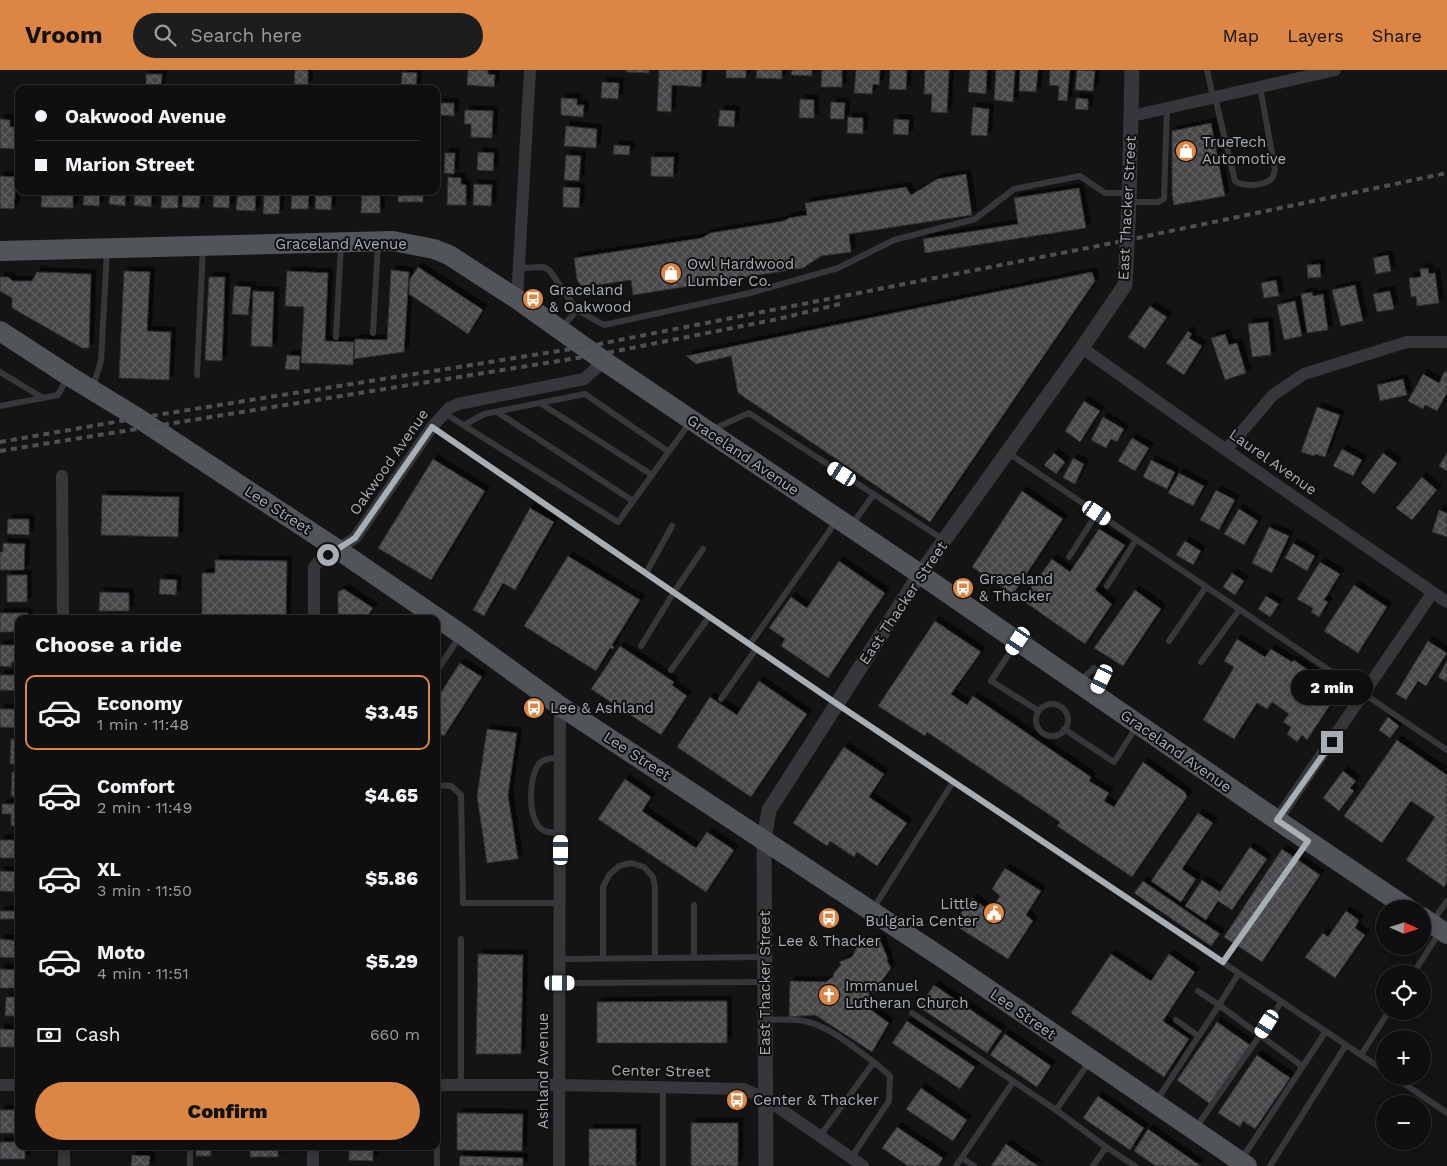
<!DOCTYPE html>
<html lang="en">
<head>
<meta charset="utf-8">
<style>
	body { margin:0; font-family:"Work Sans",sans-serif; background:#1d1d1e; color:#f1f3f6; height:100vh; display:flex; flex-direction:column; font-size:19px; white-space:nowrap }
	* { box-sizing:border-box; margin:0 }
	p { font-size:16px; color:#9b9c9f }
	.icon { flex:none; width:28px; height:28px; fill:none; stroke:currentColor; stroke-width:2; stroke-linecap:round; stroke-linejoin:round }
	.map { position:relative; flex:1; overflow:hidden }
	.details { position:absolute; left:15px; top:545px; width:425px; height:535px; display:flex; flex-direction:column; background:#0f0f10; border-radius:10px; box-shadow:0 2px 8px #0003,0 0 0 1px #2f2f30 }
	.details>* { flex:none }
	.top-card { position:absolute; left:15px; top:15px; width:425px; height:110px; border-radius:10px; box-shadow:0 2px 8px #0003,0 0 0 1px #2f2f30; display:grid; align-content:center; height:110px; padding:0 20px; background:#0f0f10 }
	.needle { width:32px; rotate:93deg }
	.fabs { position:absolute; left:1376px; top:830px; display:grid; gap:10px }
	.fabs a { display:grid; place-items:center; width:55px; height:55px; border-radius:50%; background:#0f0f10; box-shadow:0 2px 8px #0003,0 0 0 1px #2f2f30; font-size:25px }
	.end { position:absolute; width:22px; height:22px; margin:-11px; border:6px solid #a7aeb4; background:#111; box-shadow:0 0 0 2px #111 }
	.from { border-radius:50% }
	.bubble { position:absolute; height:35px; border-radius:18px; background:#0f0f10; box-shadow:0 2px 8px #0003,0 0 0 1px #2f2f30; font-size:16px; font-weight:800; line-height:35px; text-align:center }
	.car { position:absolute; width:15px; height:30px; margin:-15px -8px; border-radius:6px; box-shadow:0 0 4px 1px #0007; background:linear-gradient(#fff 24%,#345 0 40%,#fff 0 76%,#345 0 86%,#fff 0) }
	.top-card b { display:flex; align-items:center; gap:18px; height:48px; font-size:19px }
	.top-card b+b { border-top:1px solid #2f2f30 }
	.top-card i { width:12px; height:12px; background:#f1f3f6 }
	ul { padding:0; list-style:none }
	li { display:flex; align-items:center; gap:15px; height:75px; margin:0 10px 8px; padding:0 10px; border:2px solid transparent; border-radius:10px }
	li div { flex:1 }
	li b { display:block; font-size:19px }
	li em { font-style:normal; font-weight:800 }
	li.on { border-color:#db8645 }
	li>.icon { width:45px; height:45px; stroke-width:1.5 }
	h2 { padding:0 20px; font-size:22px; line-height:60px }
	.pay { display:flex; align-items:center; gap:12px; height:55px; padding:0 20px; font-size:19px }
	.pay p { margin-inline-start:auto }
	.cta { display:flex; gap:10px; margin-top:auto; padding:10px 20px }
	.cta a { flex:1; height:58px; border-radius:30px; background:#db8645; color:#111; font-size:20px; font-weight:800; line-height:58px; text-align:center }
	header { display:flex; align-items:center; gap:30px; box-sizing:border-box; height:70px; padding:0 25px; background:#db8645; color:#111 }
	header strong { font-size:24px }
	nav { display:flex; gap:28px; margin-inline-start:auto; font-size:18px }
	.search { width:350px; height:45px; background:#1d1d1e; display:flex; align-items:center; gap:12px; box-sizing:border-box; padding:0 18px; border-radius:28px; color:#9b9c9f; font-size:19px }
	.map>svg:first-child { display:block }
</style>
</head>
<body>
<header>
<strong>Vroom</strong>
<div class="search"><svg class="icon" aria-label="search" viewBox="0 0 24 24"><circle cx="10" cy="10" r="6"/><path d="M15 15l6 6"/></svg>Search here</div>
<nav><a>Map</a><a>Layers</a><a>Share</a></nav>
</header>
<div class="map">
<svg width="1447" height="1096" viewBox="0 0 1447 1096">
	<defs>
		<pattern id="building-cross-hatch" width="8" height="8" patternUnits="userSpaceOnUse" patternTransform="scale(1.25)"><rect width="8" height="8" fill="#46474a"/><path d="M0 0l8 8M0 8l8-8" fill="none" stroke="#5e5f62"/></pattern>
		<filter id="shadow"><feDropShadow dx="4.5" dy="-4.5" stdDeviation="0" flood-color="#0009"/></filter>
	</defs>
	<rect width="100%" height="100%" fill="#141415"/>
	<path fill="url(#building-cross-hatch)" stroke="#2e2f31" filter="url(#shadow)" d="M295 0H308V15L294 14Z
		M468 0H488V4L495 5 494 17 467 15Z
		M626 0H649V3L626 2Z
		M659 0H702L701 17 672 15 671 42 657 41Z
		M726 0H746V8H726Z
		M757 0H782V9L756 8Z
		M792 0H812V6L791 5Z
		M822 0H842V17H821Z
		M856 0H880L879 15 873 14 872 24 854 23Z
		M890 0H907L906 20 889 19Z
		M925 0H949L947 43 931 42 932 24H924Z
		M970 0H987L986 24 968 22Z
		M996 0H1015L1013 32 994 30Z
		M1020 0H1038L1036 22 1019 21Z
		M1050 0H1070L1067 31 1058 30 1059 16 1049 15Z
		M1077 0 1095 1 1093 21 1075 20Z
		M402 2 417 3 416 19H401Z
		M146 4H162L161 19H146Z
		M602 12 619 13 618 29 601 28Z
		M561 28 577 29V35H584L583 47 561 45Z
		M1076 28 1088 29V40L1075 39Z
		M800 29 814 30V48H799Z
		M831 32 845 33 844 49H830Z
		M440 33H454V46L439 45Z
		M973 37 989 39 987 66 971 65Z
		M465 40 493 41 492 68 471 67V54H464Z
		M720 40 735 41 734 57 718 56Z
		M848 47 863 48V64L847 63Z
		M0 49 10 50V57H18L16 79 0 78Z
		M894 49 909 50 908 65 893 64Z
		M1211 53 1225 126 1174 135 1172 125V61Z
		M566 56 597 59 596 78 564 76Z
		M614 75 630 76 629 85 613 84Z
		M478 82 494 83 493 101 477 100Z
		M445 83H455L454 104 444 103Z
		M566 85 581 86 579 111 564 110Z
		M651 87H674L673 107 651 106Z
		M966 104 972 145 849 164 851 182 821 186 803 198 633 225 631 210 598 215 596 214 581 216 577 210 574 188 702 168 710 163 784 151 789 148 807 145 805 133 906 117 911 125 937 109Z
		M0 106 16 107 14 139 0 138Z
		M448 107 461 108V114L466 115V135H447Z
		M474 114 492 115 491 136 473 135Z
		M563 117 580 118 579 138 563 137Z
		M1079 118 1086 158 925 183 923 169 1018 154 1014 128Z
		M42 121H73V138L41 137Z
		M84 121H100L99 136 83 135Z
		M110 121H126L125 136 109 134Z
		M135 121H152L151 137 134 135Z
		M162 121H178V138H161Z
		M183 121H201L199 138 182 137Z
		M214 121H230L229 138 213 137Z
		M238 121H256L255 141 236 140Z
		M264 121H280L279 144H263Z
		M292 121H309L308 139H291Z
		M316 121H332L331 140 315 139Z
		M362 121H380V143H361Z
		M398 121H423V132H398Z
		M1388 185 1391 201 1376 204 1373 188Z
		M1320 194 1321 207 1308 208 1307 195Z
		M418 197 483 240 468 264 409 224 410 209Z
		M1428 198 1429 204 1435 203 1439 233 1417 236 1416 226 1411 227 1409 208 1421 207 1420 199Z
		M391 200 409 202 404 282 354 289 355 269 387 270Z
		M124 201 150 202 147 261 171 262 169 310 119 308Z
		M287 201 328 203 325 271 354 272 353 295 301 293 304 237 285 236Z
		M37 202 91 204 89 278H82L12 238V228L0 221V207H8L13 211H32Z
		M1092 202 1095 211 930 452 738 323 731 286 696 294 686 286Z
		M209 207H225L222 291 205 290Z
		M1276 210 1279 226 1264 228 1261 213Z
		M1355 215 1363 251 1341 256 1332 220Z
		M234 216 251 217 248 245 232 244Z
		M253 221 274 222 272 277 251 276Z
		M1390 221 1394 239 1377 242 1373 224Z
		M1312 222 1313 226 1323 224 1328 260 1307 263 1301 224Z
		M1295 231 1302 266 1284 270 1277 235Z
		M1150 236 1167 247 1145 279 1128 267Z
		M1268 252 1271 285 1252 287 1248 254Z
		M1188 261 1192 264 1189 268 1202 276 1184 305 1166 293Z
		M1225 264 1229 275 1237 273 1246 303 1225 310 1211 268Z
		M287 285 300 286 299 300 285 299Z
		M1445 301 1447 302V323L1437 341 1425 335 1423 339 1408 331 1423 304 1439 313Z
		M1403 309 1407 325 1380 331 1377 315Z
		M1084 331 1100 341 1080 372 1065 361Z
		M1317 337 1340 345 1325 387 1315 384 1314 386 1301 382Z
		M1103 347 1124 359 1117 372 1111 369 1106 378 1091 370Z
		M1132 368 1149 378 1135 401 1118 391Z
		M1342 379 1362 390 1353 406 1333 396Z
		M1054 383 1065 392 1056 404 1044 395Z
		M1383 383 1397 393 1374 424 1361 413Z
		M1447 383V401L1439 396Z
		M1073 388 1084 394 1075 414 1063 408Z
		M433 389 485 421 431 510 378 478Z
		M1151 390 1175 402 1167 419 1143 407Z
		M1179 403 1204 416 1193 436 1168 423Z
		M1422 407 1437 420 1412 450 1396 438Z
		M1216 420 1235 430 1219 460 1200 450Z
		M1022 421 1063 449 1013 524 972 497Z
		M102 425 179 427 178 467 101 465Z
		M530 438 554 452 515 520 503 513 484 546 473 540Z
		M1239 439 1258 451 1244 475 1224 464Z
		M1439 440 1447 443V467L1432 462Z
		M8 449H29V465L7 464Z
		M1269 457 1289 466 1272 503 1252 493Z
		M1099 459 1125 475 1095 520 1112 534 1085 574 1022 530 1052 489 1070 502Z
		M1185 471 1201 481 1193 495 1176 485Z
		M3 473 25 474 24 500H0V482H3Z
		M1293 473 1315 486 1307 501 1285 488Z
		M568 486 640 530 612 575 614 577 613 579 610 578 596 601 524 556Z
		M215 490 287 491 286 549H202V503H215Z
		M839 491 885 523 828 608 781 576 785 569 769 558 791 527 807 538Z
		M1320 492 1340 504 1324 530 1328 532 1319 547 1311 542 1313 538 1297 529Z
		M1232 503 1244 511 1235 525 1223 517Z
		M7 505H27V532H7Z
		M160 509 177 510 176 525 159 524Z
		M1354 515 1387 537 1358 583 1324 561Z
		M344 519 373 538 365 549H338V522Z
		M1135 520 1161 539 1123 596 1094 578Z
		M100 522 129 523V541H99Z
		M1266 526 1279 534 1270 547 1258 539Z
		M0 543H28V549H19V562H0Z
		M935 551 981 582 951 624 967 635 973 626 1091 707 1089 711 1109 723 1104 731 1114 737 1143 692 1185 722 1187 727 1132 807 1057 756 1060 752 927 662 925 666 878 636Z
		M1237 569 1265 587 1271 579 1292 592 1294 590 1315 605 1319 601 1342 617 1307 670 1302 665 1297 672 1287 664 1291 657 1283 652 1289 644 1272 632 1267 639 1257 633 1234 669 1203 650 1234 597 1224 591Z
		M1428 571 1447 583 1426 616 1418 611 1406 630 1396 624Z
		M0 575H17L19 592H12L11 597 0 596Z
		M620 576 674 612 672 615 687 626 661 665 591 619Z
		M1447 591V612L1438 607Z
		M460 593 482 607 444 666 436 661V630Z
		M0 605H19V621L0 620Z
		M759 611 807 644 751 727 677 677 710 627 737 645Z
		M0 639H19V658L0 657Z
		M1388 647 1399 656 1390 668 1379 660Z
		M487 659 517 663 508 725 518 789 487 793 477 726Z
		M11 669H19V694H10Z
		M1397 670 1447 705V812L1444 817 1406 790 1435 747 1411 731 1382 773 1344 746Z
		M844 677 884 704 869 727 907 753 877 796 857 782 854 787 830 771 827 776 793 753Z
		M1343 701 1356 711 1350 718 1354 721 1339 741 1323 728Z
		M12 702H19V727L11 726Z
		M625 709 651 727 642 741 696 778 707 762 734 780 706 822 598 749Z
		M2 734H19V756H11V744H2Z
		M1198 743 1213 753 1182 799 1196 809 1181 832 1151 811Z
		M0 770H19V788H0Z
		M1250 777 1267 789 1232 840 1218 831 1206 850 1185 836 1202 810 1220 822Z
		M1282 779 1320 805 1262 892 1224 867Z
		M1005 798 1041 821 1026 845 1033 851 1008 889 953 854 972 828 990 841 1000 826 992 819Z
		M0 801 19 802V822L0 821Z
		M1143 811 1220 864 1211 876 1134 823Z
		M0 841H19V849H0Z
		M1346 841 1359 850 1355 858 1365 865 1335 908 1305 887 1323 863 1328 867Z
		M0 869 19 871V888L0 887Z
		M880 870 888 889 887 891 891 898 873 923 869 922V929L865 928 863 934 889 953 872 982 815 945 789 947 790 911 826 912 834 906 833 904 841 895 839 892 852 887 860 871Z
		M478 884 523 885 521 984H476Z
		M1111 884 1151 911 1169 884 1195 902 1163 951 1189 969 1164 1007 1071 943Z
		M0 899 19 900V918H0Z
		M934 915 1002 961 987 983 919 937Z
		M6 927H19V946H5Z
		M727 931V973H597V932Z
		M907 951 975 997 960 1019 892 973Z
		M1217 952 1250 975 1210 1034 1177 1010Z
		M0 959 19 960V977H0Z
		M1005 964 1051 996 1037 1017 990 985Z
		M1257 985 1290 1008 1255 1059 1243 1051 1240 1057 1218 1043Z
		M921 1018 967 1050 953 1071 906 1039Z
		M1098 1026 1144 1058 1130 1080 1083 1048Z
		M0 1040H19V1063H0Z
		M457 1043 523 1044 522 1081 457 1080Z
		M691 1053H738V1096H691Z
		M897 1057 943 1088 938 1096H908L882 1078Z
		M589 1059H636V1096H589Z
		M1148 1059 1201 1096H1156L1134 1081Z
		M0 1072H19V1076H25V1089H0Z
		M1006 1074 1038 1096H991Z
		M196 1076H211V1086H196Z
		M250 1076H278V1087H250Z
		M349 1076H373V1091L349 1090Z
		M132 1085 150 1086 149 1096H131Z
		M460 1086 523 1088V1096H459Z"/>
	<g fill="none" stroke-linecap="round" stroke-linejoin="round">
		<path stroke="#35373a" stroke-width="6" d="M1207 0 1213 27
			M1215 27 1235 111C1243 117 1266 116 1272 108 1274 106 1274 102 1275 100L1260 17
			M1129 132H1158L1164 129 1167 38
			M518 198 544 197 550 201 577 240
			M561 259 577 240 604 255 750 223 838 198 894 170 975 149 1014 119 1080 106 1105 123H1129
			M373 263 378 173
			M336 267 341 174
			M0 302 43 328
			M197 305 203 177
			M93 317 101 291 107 180
			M540 333 652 405
			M0 336 58 325 67 308
			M497 342 633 431
			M444 343 618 452 691 351
			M464 355 484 344 585 324 669 382
			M432 357 837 634 1385 1001
			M711 360 749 343 944 470
			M1007 382 1447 680
			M851 456 874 424
			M1069 487 1097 443
			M646 503 672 456
			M1107 516 1136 470
			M1169 571 1206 517
			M1017 572 991 611 1039 641
			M750 574 837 450
			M641 576 674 522 703 479
			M1201 592 1239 540
			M671 600 709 547
			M436 602 460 566
			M1081 610 1094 598 1102 607 1096 622
			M721 629 756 579
			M1036 650a16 16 0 1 1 32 0a16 16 0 1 1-32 0Z
			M1064 659 1114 692 1137 656
			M560 688C553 688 544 688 539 694 528 707 527 755 545 761 549 763 556 762 561 763
			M436 715 451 716 461 725 463 833H561
			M694 835V887
			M873 839 953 712
			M1432 852 1447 831
			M461 869V1015
			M561 889 765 887
			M603 889V817L609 805 619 796 631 793 644 797 653 807 655 817V887
			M1223 892 1307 772
			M1239 903 1219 935 1302 996
			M1413 904 1439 863
			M561 913 764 912
			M912 943 1056 1040 1090 991
			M765 950C778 950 795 948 808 952 832 958 854 978 874 992
			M1176 950 1198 966
			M436 978 437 1096
			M1361 985 1389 941
			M1393 1006 1447 1043
			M1157 1030 1219 935 1198 921
			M1056 1040 1106 1077 1093 1096
			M1195 1059 1260 965 1281 932
			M820 1066 874 992 890 1006 889 1031 851 1088
			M1106 1077 1135 1096
			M962 1088 974 1096
			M1241 1090 1326 961
			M190 1096V1076
			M663 1096V1017
			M956 1096 1013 1012
			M1270 1096 1346 975"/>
		<path stroke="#35373a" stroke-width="12" d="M1132 46 1335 0
			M517 229 530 0
			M1082 278 1226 380 1447 532
			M1226 380 1273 325 1304 304 1407 272H1447
			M62 406 63 549
			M314 549V497L319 491 355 468 432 357 449 338 458 334 584 309 604 291
			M1277 750 1433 522
			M0 1015H19
			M436 1015H559L744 1019 766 1029 863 1096
			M64 1096V1076
			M313 1096V1076
			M559 1096 560 636"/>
		<path stroke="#35373a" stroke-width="15" d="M766 1096 764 770 769 740 920 504 1082 278 1125 215 1129 132 1132 0"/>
		<path stroke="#515458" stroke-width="20" d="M0 181 393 171 434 179 449 185 517 229 604 291 920 504 1277 750 1409 839
			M0 261 69 306 138 348 337 479 461 564 560 636 944 889 1247 1096
			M1422 847 1447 864"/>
		<path stroke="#4e5154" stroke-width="4" stroke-dasharray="6 5" stroke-linecap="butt" d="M0 372 138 348 584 277 1128 170 1447 103
			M0 381 596 285 778 249 840 234"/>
	</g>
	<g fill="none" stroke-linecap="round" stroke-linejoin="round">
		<path stroke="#a7aeb4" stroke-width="6" d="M328 485 355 468 432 357 837 634 1223 892 1308 771 1277 750 1332 672"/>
	</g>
	<defs>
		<g id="shop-disc" transform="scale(1.125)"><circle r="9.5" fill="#db8645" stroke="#0f0f10"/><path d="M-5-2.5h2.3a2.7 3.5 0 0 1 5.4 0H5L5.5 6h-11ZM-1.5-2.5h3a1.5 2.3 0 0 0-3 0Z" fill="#fff"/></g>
		<g id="bus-disc" transform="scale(1.125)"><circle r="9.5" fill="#db8645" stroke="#0f0f10"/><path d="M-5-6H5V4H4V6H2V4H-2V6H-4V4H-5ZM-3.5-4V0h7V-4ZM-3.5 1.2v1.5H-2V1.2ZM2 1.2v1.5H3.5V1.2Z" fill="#fff"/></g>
		<g id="civic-disc" transform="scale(1.125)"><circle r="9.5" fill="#db8645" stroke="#0f0f10"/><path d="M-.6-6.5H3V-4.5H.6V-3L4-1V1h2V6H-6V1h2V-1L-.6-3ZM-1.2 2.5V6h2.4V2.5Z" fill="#fff"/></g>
		<g id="church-disc" transform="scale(1.125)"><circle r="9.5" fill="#db8645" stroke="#0f0f10"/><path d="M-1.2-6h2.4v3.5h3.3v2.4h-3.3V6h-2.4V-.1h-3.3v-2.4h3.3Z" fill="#fff"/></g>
	</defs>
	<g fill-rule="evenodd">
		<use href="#shop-disc" x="1186" y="81"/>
		<use href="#shop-disc" x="671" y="203"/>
		<use href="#bus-disc" x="533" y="229"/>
		<use href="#bus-disc" x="963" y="518"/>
		<use href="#bus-disc" x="534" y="638"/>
		<use href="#civic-disc" x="994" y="843"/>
		<use href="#bus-disc" x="829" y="848"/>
		<use href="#church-disc" x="829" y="925"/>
		<use href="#bus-disc" x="737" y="1030"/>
	</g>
	<g text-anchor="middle" stroke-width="4" stroke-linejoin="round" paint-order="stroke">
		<g font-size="15" fill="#a7aeb4" stroke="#0f0f10" text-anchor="start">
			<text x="1202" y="77">TrueTech<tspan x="1202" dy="17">Automotive</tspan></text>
			<text x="687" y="199">Owl Hardwood<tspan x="687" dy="17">Lumber Co.</tspan></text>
			<text x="549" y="225">Graceland<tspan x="549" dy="17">&amp; Oakwood</tspan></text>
			<text x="979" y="514">Graceland<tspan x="979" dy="17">&amp; Thacker</tspan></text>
			<text x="550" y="643">Lee &amp; Ashland</text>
			<text x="978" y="839" text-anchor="end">Little<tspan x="978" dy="17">Bulgaria Center</tspan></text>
			<text x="829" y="876" text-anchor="middle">Lee &amp; Thacker</text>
			<text x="845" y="921">Immanuel<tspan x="845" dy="17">Lutheran Church</tspan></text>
			<text x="753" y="1035">Center &amp; Thacker</text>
		</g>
		<g font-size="15" fill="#a7aeb4" stroke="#0f0f10">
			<text transform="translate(1127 138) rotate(-87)" y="5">East Thacker Street</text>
			<text x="341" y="179">Graceland Avenue</text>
			<text transform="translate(743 385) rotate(34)" y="5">Graceland Avenue</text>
			<text transform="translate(389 392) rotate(-55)" y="5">Oakwood Avenue</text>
			<text transform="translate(1273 392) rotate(35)" y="5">Laurel Avenue</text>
			<text transform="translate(278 440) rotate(33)" y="5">Lee Street</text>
			<text transform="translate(903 533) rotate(-56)" y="5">East Thacker Street</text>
			<text transform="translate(1176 681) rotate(35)" y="5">Graceland Avenue</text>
			<text transform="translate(637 686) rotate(33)" y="5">Lee Street</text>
			<text transform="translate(765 913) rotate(-90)" y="5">East Thacker Street</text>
			<text transform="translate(1023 944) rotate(35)" y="5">Lee Street</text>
			<text transform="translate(543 1001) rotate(-90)" y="5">Ashland Avenue</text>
			<text transform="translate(661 1001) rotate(1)" y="5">Center Street</text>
		</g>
	</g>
</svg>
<div class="fabs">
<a><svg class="needle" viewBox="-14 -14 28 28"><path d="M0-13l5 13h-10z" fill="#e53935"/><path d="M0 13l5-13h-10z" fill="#9b9c9f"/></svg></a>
<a><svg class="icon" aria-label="locate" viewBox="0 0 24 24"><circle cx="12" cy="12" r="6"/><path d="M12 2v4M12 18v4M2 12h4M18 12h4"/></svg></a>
<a>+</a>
<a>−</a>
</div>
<i class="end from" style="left:328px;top:485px"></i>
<i class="end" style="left:1332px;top:672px"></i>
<div class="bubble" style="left:1291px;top:600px;width:82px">2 min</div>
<i class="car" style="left:842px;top:404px;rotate:303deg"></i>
<i class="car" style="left:1097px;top:443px;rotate:124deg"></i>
<i class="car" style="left:1018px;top:571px;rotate:214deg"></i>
<i class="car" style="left:1102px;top:609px;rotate:205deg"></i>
<i class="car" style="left:561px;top:780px;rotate:0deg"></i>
<i class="car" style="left:560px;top:913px;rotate:90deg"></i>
<i class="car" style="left:1267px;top:954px;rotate:212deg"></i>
<div class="top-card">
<b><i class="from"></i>Oakwood Avenue</b>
<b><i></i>Marion Street</b>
</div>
<section class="details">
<h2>Choose a ride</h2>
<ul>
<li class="on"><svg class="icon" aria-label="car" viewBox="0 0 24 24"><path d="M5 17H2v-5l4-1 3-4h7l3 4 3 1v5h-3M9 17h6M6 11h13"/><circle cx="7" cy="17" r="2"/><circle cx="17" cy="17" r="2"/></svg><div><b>Economy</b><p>1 min · 11:48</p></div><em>$3.45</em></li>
<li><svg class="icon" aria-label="car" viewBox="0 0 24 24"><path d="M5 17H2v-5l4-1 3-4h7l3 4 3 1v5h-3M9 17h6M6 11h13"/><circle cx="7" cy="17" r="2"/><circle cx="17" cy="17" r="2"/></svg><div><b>Comfort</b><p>2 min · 11:49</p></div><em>$4.65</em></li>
<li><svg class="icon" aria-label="car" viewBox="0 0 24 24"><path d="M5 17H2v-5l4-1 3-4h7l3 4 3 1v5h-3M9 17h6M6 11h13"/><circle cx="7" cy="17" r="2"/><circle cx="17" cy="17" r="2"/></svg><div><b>XL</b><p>3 min · 11:50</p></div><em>$5.86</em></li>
<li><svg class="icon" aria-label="car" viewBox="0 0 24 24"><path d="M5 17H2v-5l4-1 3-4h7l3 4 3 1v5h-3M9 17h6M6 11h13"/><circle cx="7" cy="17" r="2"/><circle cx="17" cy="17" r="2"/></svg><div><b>Moto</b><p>4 min · 11:51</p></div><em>$5.29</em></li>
</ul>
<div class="pay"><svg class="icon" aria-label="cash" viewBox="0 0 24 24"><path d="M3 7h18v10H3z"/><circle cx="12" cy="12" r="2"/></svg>Cash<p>660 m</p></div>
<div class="cta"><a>Confirm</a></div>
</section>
</div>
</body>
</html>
